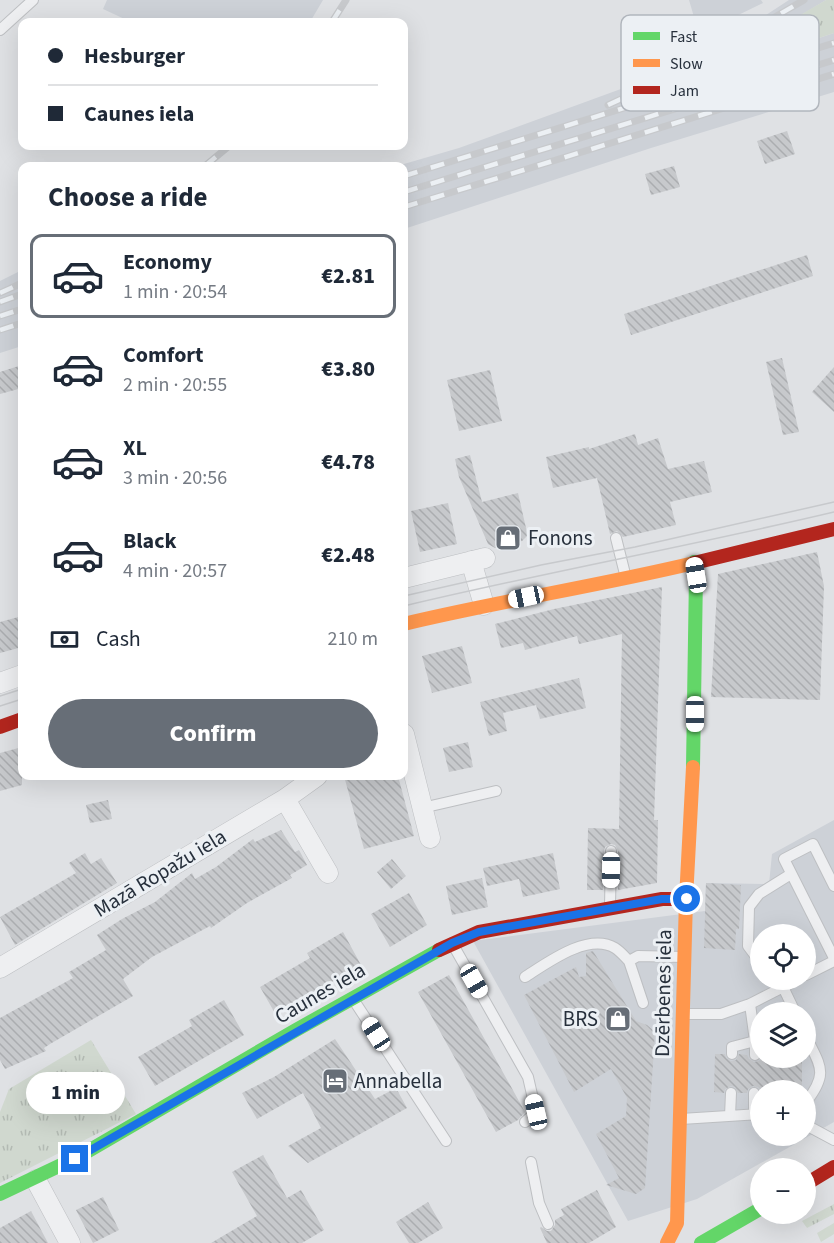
<!DOCTYPE html>
<html lang="en">
<head>
<meta charset="utf-8">
<style>
	body { margin:0; font-family:"Source Sans 3",sans-serif; background:#f6f6f7; color:#1f2937; height:100vh; display:flex; flex-direction:column; font-size:22px; white-space:nowrap }
	* { box-sizing:border-box; margin:0 }
	p { font-size:20px; color:#747a83 }
	.icon { flex:none; width:33px; height:33px; fill:none; stroke:currentColor; stroke-width:2; stroke-linecap:round; stroke-linejoin:round }
	.map { position:relative; flex:1; overflow:hidden }
	.details { position:absolute; left:18px; top:162px; width:390px; height:618px; display:flex; flex-direction:column; background:#fff; border-radius:12px; box-shadow:0 6px 24px #0002 }
	.details>* { flex:none }
	.hud { position:absolute; left:18px; top:18px; width:390px; height:132px; border-radius:12px; box-shadow:0 6px 24px #0002; display:grid; align-content:center; height:132px; padding:0 30px; background:#fff }
	.fabs { position:absolute; left:750px; top:924px; display:grid; gap:12px }
	.fabs a { display:grid; place-items:center; width:66px; height:66px; border-radius:50%; background:#fff; box-shadow:0 6px 24px #0002; font-size:30px }
	.end { position:absolute; width:27px; height:27px; margin:-14px; border:8px solid #1a73e8; background:#fff; box-shadow:0 0 0 3px #fff }
	.from { border-radius:50% }
	.bubble { position:absolute; height:42px; border-radius:21px; background:#fff; box-shadow:0 6px 24px #0002; font-size:20px; font-weight:800; line-height:42px; text-align:center }
	.car { position:absolute; width:18px; height:36px; margin:-18px -9px; border-radius:8px; box-shadow:0 0 4px 2px #0007; background:linear-gradient(#fff 24%,#345 0 40%,#fff 0 76%,#345 0 86%,#fff 0) }
	.hud b { display:flex; align-items:center; gap:21px; height:57px; font-size:22px }
	.hud b+b { border-top:2px solid #e0e1e3 }
	.hud i { width:15px; height:15px; background:#1f2937 }
	ul { padding:0; list-style:none }
	li { display:flex; align-items:center; gap:18px; height:84px; margin:0 12px 9px; padding:0 18px; border:3px solid transparent; border-radius:12px }
	li div { flex:1 }
	li b { display:block; font-size:22px }
	li em { font-style:normal; font-weight:800 }
	li.current { border-color:#676e77 }
	li>.icon { width:54px; height:54px; stroke-width:1.5 }
	h2 { padding:0 30px; font-size:27px; line-height:72px }
	.pay { display:flex; align-items:center; gap:15px; height:66px; padding:0 30px; font-size:22px }
	.pay p { margin-inline-start:auto }
	.action { display:flex; gap:12px; margin-top:auto; padding:12px 30px }
	.action a { flex:1; height:69px; border-radius:36px; background:#676e77; color:#fff; font-size:24px; font-weight:800; line-height:69px; text-align:center }
	.map>svg:first-child { display:block }
</style>
</head>
<body>
<div class="map">
<svg width="834" height="1243" viewBox="0 0 834 1243">
	<defs>
		<pattern id="grass-tufts" width="24" height="20" patternUnits="userSpaceOnUse" patternTransform="scale(1.5)"><rect width="24" height="20" fill="#d0d8cf"/><path d="M3 7l-1-3M5 7V3M7 7l1-3M15 17l-1-3M17 17v-4M19 17l1-3" fill="none" stroke="#b3bab3"/></pattern>
		<pattern id="building-back-hatch" width="6" height="6" patternUnits="userSpaceOnUse" patternTransform="scale(1.5)"><rect width="6" height="6" fill="#c7c9cc"/><path d="M-1 5l2 2M0 0l6 6M5-1l2 2" fill="none" stroke="#abadb0"/></pattern>
	</defs>
	<rect width="100%" height="100%" fill="#dfe1e4"/>
	<path fill="#cdd1d7" fill-rule="evenodd" d="M107 0H323L310 22H131L103 9Z
		M689 0H761L763 3 699 34Z
		M789 0H826L778 29 810 41 834 33V92L651 148 404 229V166H397L459 148 629 86 766 15Z
		M22 270V346L0 353V281Z
		M834 820V1122L697 1199 628 1221 473 941 705 911 706 883 769 884 772 854ZM760 934H806V980H760ZM760 1012H806V1058H760ZM760 1090H806V1136H760Z"/>
	<path fill="url(#grass-tufts)" d="M826 0H834V33L696 79 695 76Z
		M91 1040 136 1114 0 1183V1112L9 1089Z
		M834 1204V1214L807 1228 802 1221Z
		M834 1223V1234L821 1242 817 1233Z"/>
	<path fill="url(#building-back-hatch)" d="M787 131 795 154 765 164 757 141Z
		M674 166 680 187 651 195 645 174Z
		M807 255 813 276 631 335 624 314Z
		M782 358 799 432 783 435 766 362Z
		M22 365V388L0 394V372Z
		M834 367V412L812 392Z
		M490 370 502 421 459 431 447 380Z
		M635 434 638 445 658 438 668 469 704 461 712 492 670 502 676 525 623 537 617 531 610 534 597 478 553 488 546 457 589 447V449Z
		M470 455 482 502 518 493 526 528 527 536 522 541 495 548 488 544 459 477 455 459Z
		M448 503 457 544 420 552 411 511Z
		M817 552 824 586 820 700 711 697 718 574Z
		M662 587 654 820H658L657 883 618 890V851L615 845 611 844 605 847 604 850 603 890H587L588 828 619 829 622 634 579 644 577 636 525 650 523 643 501 648 495 624 554 609Z
		M22 616V647L0 653V622Z
		M462 646 472 683 432 693 422 656Z
		M579 678 586 708 540 719 536 705 503 713 507 731 489 736 480 702Z
		M468 742 473 767 449 772 443 748Z
		M22 747V785L0 791V753Z
		M344 776H398L414 836 364 849Z
		M108 800 112 819 90 823 86 805Z
		M281 830 295 852 299 850 307 865 290 875 292 878 247 903 211 928 210 926 152 957 123 979 133 996 50 1044 44 1048 46 1051 5 1069 0 1060V1018L73 978 69 972 106 950 97 935 122 919 155 902 192 873 195 879 216 867 253 839 255 842Z
		M85 853 91 864 101 858 117 883 15 945 0 917 76 873 69 863Z
		M553 853 560 889 523 897 519 879 487 886 483 868Z
		M392 859 406 876 391 889 377 872Z
		M482 878 488 907 452 915 446 886Z
		M706 883 741 885 739 929H736L735 950 704 948Z
		M409 893 427 925 390 947 371 914Z
		M343 932 361 965 276 1015 260 987 310 958 307 953Z
		M593 951 636 1021 647 1025 655 1032 645 1188 636 1194 606 1185 619 1178 596 1134 626 1116 627 1098 611 1069 574 1092 524 995 576 967 579 977 586 976V953Z
		M449 975 525 1112 518 1120 496 1132 418 992Z
		M224 1000 244 1035 155 1086 138 1057 192 1026 189 1020Z
		M335 1039 375 1099 396 1088 407 1108 308 1163 288 1146 321 1128 303 1093 257 1119 242 1093 274 1077Z
		M715 1054H725L726 1058 731 1061 736 1060 739 1054 747 1055 749 1059 754 1062 759 1061 762 1058H802V1090H761L758 1087 753 1086 748 1089 747 1093H738L735 1087 731 1086 725 1089 724 1093 714 1092Z
		M263 1155 287 1198 301 1190 324 1230 302 1243H211L257 1216 232 1172Z
		M597 1190 616 1227 589 1243H547L540 1228 541 1227 547 1231H551L555 1225V1220L564 1215 561 1209Z
		M103 1197 119 1230 93 1243 76 1210Z
		M428 1202 443 1228 418 1243H409L396 1222Z
		M31 1211 48 1243H0V1228Z"/>
	<g fill="none" stroke-linecap="round" stroke-linejoin="round">
		<g stroke="#bdbfc2" stroke-width="12">
			<path id="lane" d="M0 30 33 0
				M616 538 626 578
				M422 808 496 791
				M834 886 813 844 784 859 834 958
				M610 907 611 851
				M452 943 528 1077 536 1112 525 1122
				M760 962 748 946 749 907 759 894 791 874
				M806 975 834 961
				M525 977C547 963 588 932 615 948 620 951 625 957 629 961
				M776 980 783 987 795 1012
				M353 999 446 1141
				M643 1003 629 961 638 956 684 957
				M750 1004 755 1041H760
				M684 1014H721L750 1004 797 980
				M806 1036C819 1065 830 1072 806 1102
				M732 1054V1047L755 1041V1055
				M754 1114V1093
				M730 1116 731 1093
				M681 1119 760 1114
				M806 1125 834 1140
				M531 1162 539 1203 548 1224"/>
		</g>
		<g stroke="#bdbfc2" stroke-width="21">
			<path id="street" d="M471 561 484 605
				M404 578 485 558
				M0 683 22 675
				M404 734 430 838
				M285 799 328 873
				M0 968 285 799 317 776
				M36 1180 70 1243"/>
		</g>
		<use href="#lane" stroke="#eeeff1" stroke-width="10"/>
		<use href="#street" stroke="#eeeff1" stroke-width="20"/>
		<path stroke="#63d668" stroke-width="14" d="M693 767 696 575 694 562
			M0 1194 78 1157 296 1030 439 950
			M701 1243 760 1209"/>
		<path stroke="#ff974d" stroke-width="14" d="M404 624C500 601 598 586 694 563
			M667 1243 677 1223 686 899 693 767"/>
		<path stroke="#b3261e" stroke-width="14" d="M694 563 834 529
			M0 727 22 719
			M439 950 479 932 662 899H686
			M806 1184 834 1167"/>
		<path stroke="#c7c9cc" stroke-width="1.5" d="M404 596 541 565 635 547 834 502
			M404 606C546 572 691 546 834 512
			M0 696 22 689
			M0 706 22 699"/>
		<g stroke="#c7c9cc" stroke-width="7">
			<path id="rail" d="M332 22 346 0
				M608 105 682 71 804 0
				M205 166 229 146
				M404 176 834 43
				M404 192 834 60
				M404 207 834 74
				M0 293 22 283
				M0 302 22 294
				M0 316 22 309
				M0 330 22 323"/>
		</g>
		<use href="#rail" stroke="#ecf0f4" stroke-width="4.5" stroke-dasharray="14" stroke-linecap="butt"/>
	</g>
	<g fill="none" stroke-linecap="round" stroke-linejoin="round">
		<path stroke="#1a73e8" stroke-width="8" d="M75 1159 452 943 479 932 662 899H687"/>
	</g>
	<defs>
		<g id="shop-square" transform="scale(1.35)"><rect x="-9" y="-9" width="18" height="18" rx="4" fill="#676e77" stroke="#ecf0f4"/><path d="M-5-2.5h2.3a2.7 3.5 0 0 1 5.4 0H5L5.5 6h-11ZM-1.5-2.5h3a1.5 2.3 0 0 0-3 0Z" fill="#fff"/></g>
		<g id="hotel-square" transform="scale(1.35)"><rect x="-9" y="-9" width="18" height="18" rx="4" fill="#676e77" stroke="#ecf0f4"/><path d="M-6-4.5h1.5V1H6V5H4.5V3h-9V5H-6ZM-4 0a1.8 1.8 0 1 1 3.6 0ZM.5 0V-2.5h3Q6-2.5 6 0Z" fill="#fff"/></g>
	</defs>
	<g fill-rule="evenodd">
		<use href="#shop-square" x="508" y="538"/>
		<use href="#shop-square" x="618" y="1019"/>
		<use href="#hotel-square" x="335" y="1081"/>
	</g>
	<g text-anchor="middle" stroke-width="6" stroke-linejoin="round" paint-order="stroke">
		<g font-size="21" fill="#27303c" stroke="#ecf0f4" text-anchor="start">
			<text x="528" y="545">Fonons</text>
			<text x="598" y="1026" text-anchor="end">BRS</text>
			<text x="354" y="1088">Annabella</text>
		</g>
		<g font-size="21" fill="#27303c" stroke="#ecf0f4">
			<text transform="translate(160 873) rotate(-31)" y="7">Mazā Ropažu iela</text>
			<text transform="translate(320 993) rotate(-30)" y="7">Caunes iela</text>
			<text transform="translate(663 993) rotate(-89)" y="7">Dzērbenes iela</text>
		</g>
	</g>
	<rect x="621" y="15" width="198" height="96" rx="9" fill="#ecf0f4" stroke="#b1b6bd" stroke-width="1.5"/>
	<rect x="633" y="32" width="27" height="8" fill="#63d668"/>
	<rect x="633" y="59" width="27" height="8" fill="#ff974d"/>
	<rect x="633" y="86" width="27" height="8" fill="#b3261e"/>
	<g font-size="16" fill="#27303c">
		<text x="670" y="42">Fast</text>
		<text x="670" y="69">Slow</text>
		<text x="670" y="96">Jam</text>
	</g>
</svg>
<div class="fabs">
<a><svg class="icon" aria-label="locate" viewBox="0 0 24 24"><circle cx="12" cy="12" r="6"/><path d="M12 2v4M12 18v4M2 12h4M18 12h4"/></svg></a>
<a><svg class="icon" aria-label="layers" viewBox="0 0 24 24"><path d="M12 4l9 5-9 5-9-5zM3 14l9 5 9-5"/></svg></a>
<a>+</a>
<a>−</a>
</div>
<i class="end from" style="left:687px;top:899px"></i>
<i class="end" style="left:75px;top:1159px"></i>
<div class="bubble" style="left:26px;top:1072px;width:99px">1 min</div>
<i class="car" style="left:696px;top:575px;rotate:351deg"></i>
<i class="car" style="left:526px;top:597px;rotate:258deg"></i>
<i class="car" style="left:695px;top:714px;rotate:180deg"></i>
<i class="car" style="left:611px;top:870px;rotate:181deg"></i>
<i class="car" style="left:474px;top:981px;rotate:150deg"></i>
<i class="car" style="left:376px;top:1034px;rotate:327deg"></i>
<i class="car" style="left:536px;top:1112px;rotate:347deg"></i>
<div class="hud">
<b><i class="from"></i>Hesburger</b>
<b><i></i>Caunes iela</b>
</div>
<section class="details">
<h2>Choose a ride</h2>
<ul>
<li class="current"><svg class="icon" aria-label="car" viewBox="0 0 24 24"><path d="M5 17H2v-5l4-1 3-4h7l3 4 3 1v5h-3M9 17h6M6 11h13"/><circle cx="7" cy="17" r="2"/><circle cx="17" cy="17" r="2"/></svg><div><b>Economy</b><p>1 min · 20:54</p></div><em>€2.81</em></li>
<li><svg class="icon" aria-label="car" viewBox="0 0 24 24"><path d="M5 17H2v-5l4-1 3-4h7l3 4 3 1v5h-3M9 17h6M6 11h13"/><circle cx="7" cy="17" r="2"/><circle cx="17" cy="17" r="2"/></svg><div><b>Comfort</b><p>2 min · 20:55</p></div><em>€3.80</em></li>
<li><svg class="icon" aria-label="car" viewBox="0 0 24 24"><path d="M5 17H2v-5l4-1 3-4h7l3 4 3 1v5h-3M9 17h6M6 11h13"/><circle cx="7" cy="17" r="2"/><circle cx="17" cy="17" r="2"/></svg><div><b>XL</b><p>3 min · 20:56</p></div><em>€4.78</em></li>
<li><svg class="icon" aria-label="car" viewBox="0 0 24 24"><path d="M5 17H2v-5l4-1 3-4h7l3 4 3 1v5h-3M9 17h6M6 11h13"/><circle cx="7" cy="17" r="2"/><circle cx="17" cy="17" r="2"/></svg><div><b>Black</b><p>4 min · 20:57</p></div><em>€2.48</em></li>
</ul>
<div class="pay"><svg class="icon" aria-label="cash" viewBox="0 0 24 24"><path d="M3 7h18v10H3z"/><circle cx="12" cy="12" r="2"/></svg>Cash<p>210 m</p></div>
<div class="action"><a>Confirm</a></div>
</section>
</div>
</body>
</html>
